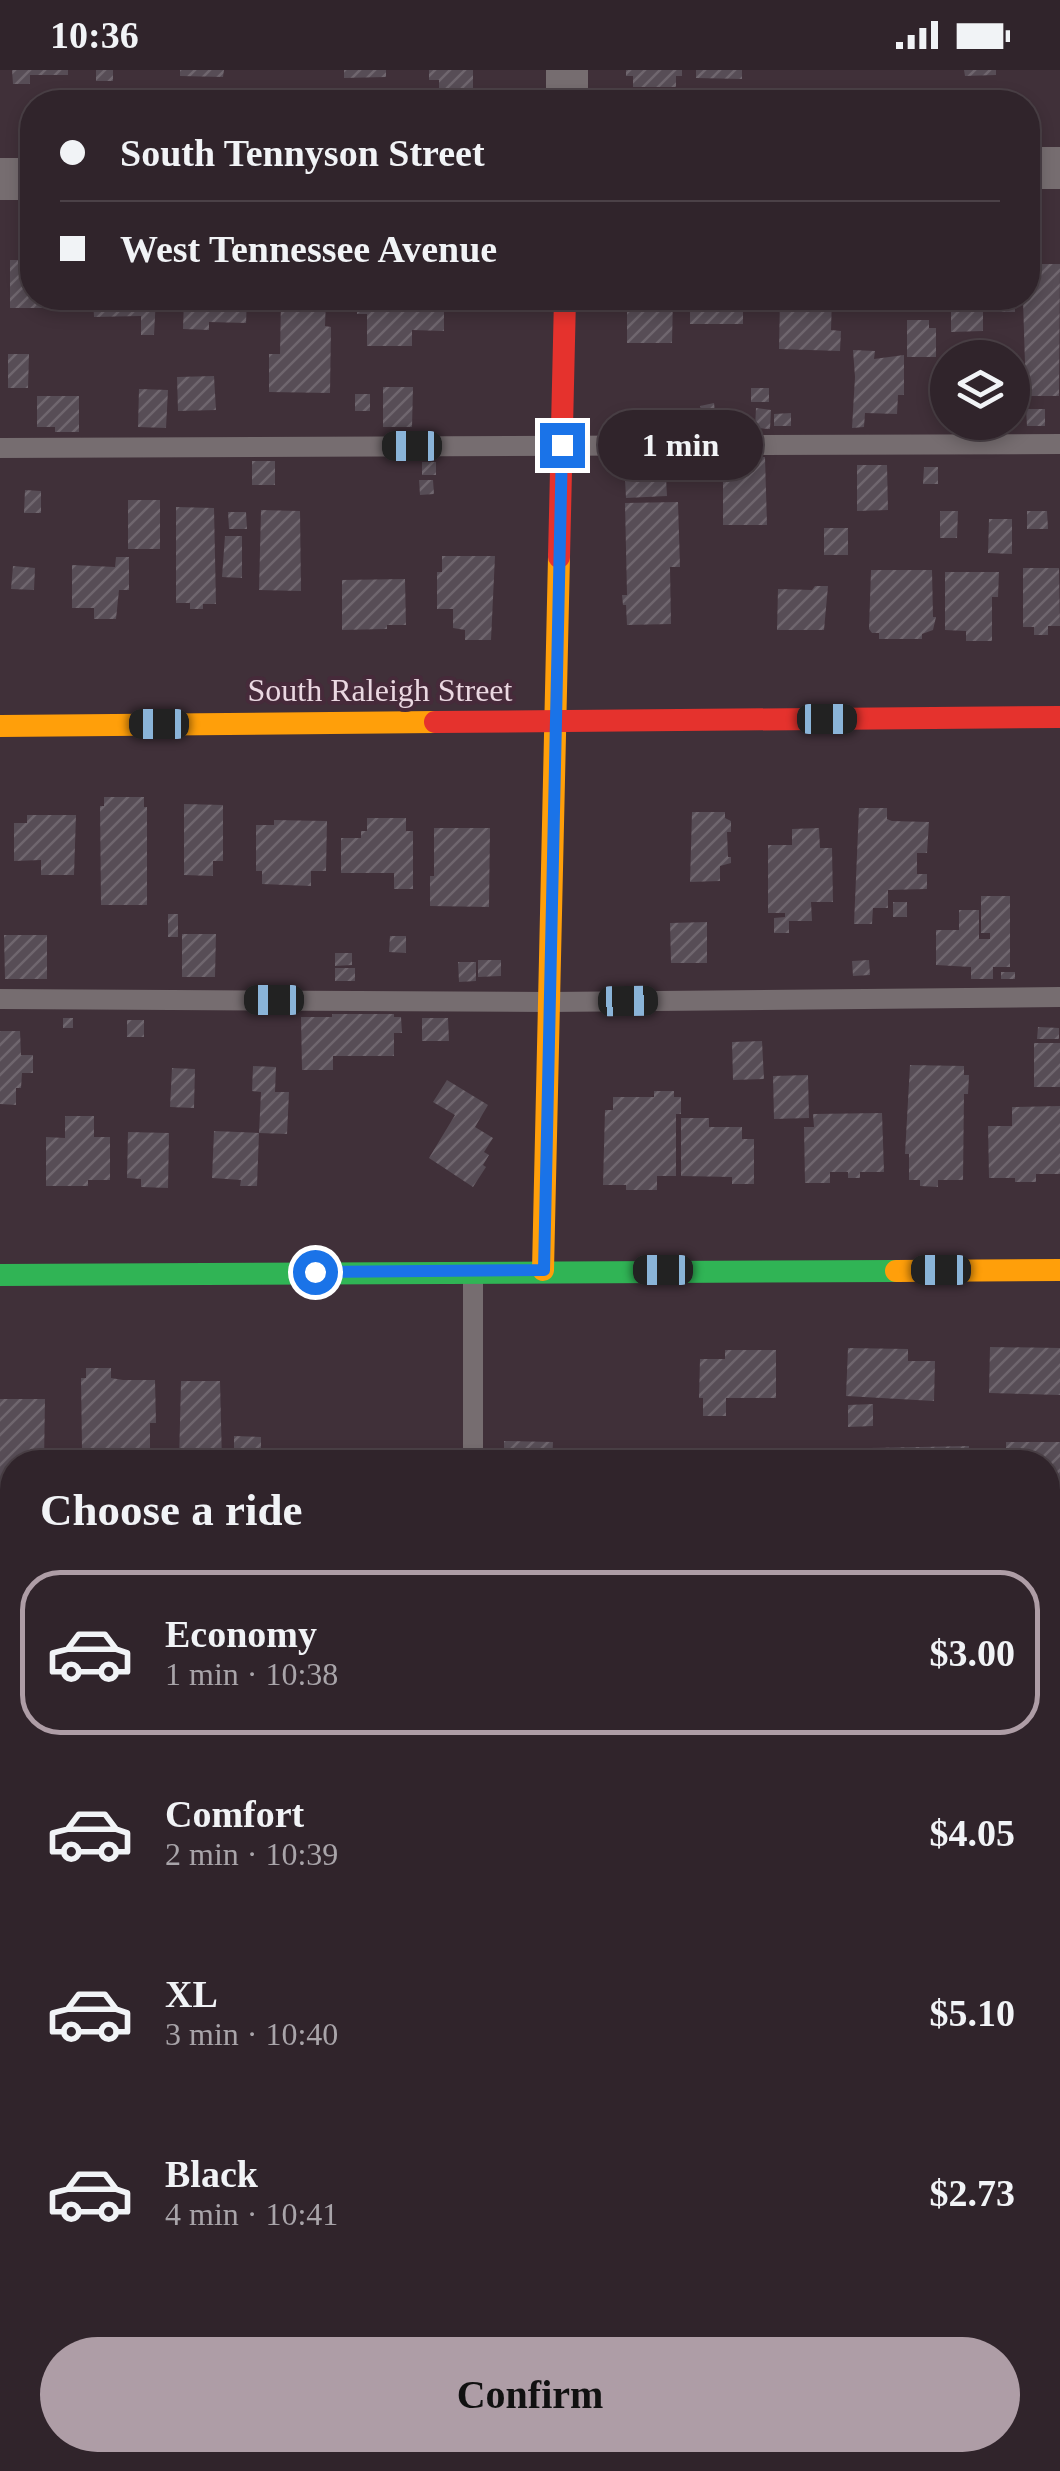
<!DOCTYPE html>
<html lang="en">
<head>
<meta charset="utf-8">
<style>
	body { margin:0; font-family:"Times New Roman",serif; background:#382c33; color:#f1f3f6; height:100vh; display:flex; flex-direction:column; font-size:38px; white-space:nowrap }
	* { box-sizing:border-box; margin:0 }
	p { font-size:32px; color:#a8a4a9 }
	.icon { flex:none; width:55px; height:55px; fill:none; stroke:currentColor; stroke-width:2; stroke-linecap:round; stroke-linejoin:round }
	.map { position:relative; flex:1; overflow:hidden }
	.side { position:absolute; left:0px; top:1380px; width:1060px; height:1022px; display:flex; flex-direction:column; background:#30242b; border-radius:40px 40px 0 0; box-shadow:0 5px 15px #0003,0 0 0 2px #4b4147 }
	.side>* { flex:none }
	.hud { position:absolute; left:20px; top:20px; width:1020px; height:220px; border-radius:40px; box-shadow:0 5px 15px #0003,0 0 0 2px #4b4147; display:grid; align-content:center; height:220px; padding:0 40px; background:#30242b }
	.buttons { position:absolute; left:930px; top:270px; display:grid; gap:20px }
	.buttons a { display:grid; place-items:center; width:100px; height:100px; border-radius:50%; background:#30242b; box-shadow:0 5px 15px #0003,0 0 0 2px #4b4147; font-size:50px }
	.end { position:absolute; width:45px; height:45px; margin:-22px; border:12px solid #1a73e8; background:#fff; box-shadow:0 0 0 5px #fff }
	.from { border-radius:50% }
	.bubble { position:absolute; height:70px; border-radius:35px; background:#30242b; box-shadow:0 5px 15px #0003,0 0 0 2px #4b4147; font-size:32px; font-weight:800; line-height:70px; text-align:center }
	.car { position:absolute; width:30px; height:60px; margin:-30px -15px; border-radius:12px; box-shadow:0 0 8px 2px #0007; background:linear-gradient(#222 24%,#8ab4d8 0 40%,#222 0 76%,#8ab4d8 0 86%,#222 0) }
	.hud b { display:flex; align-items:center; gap:35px; height:95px; font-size:38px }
	.hud b+b { border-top:2px solid #4b4147 }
	.hud i { width:25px; height:25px; background:#f1f3f6 }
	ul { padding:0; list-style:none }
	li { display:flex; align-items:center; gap:30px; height:165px; margin:0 20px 15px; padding:0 20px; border:5px solid transparent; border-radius:40px }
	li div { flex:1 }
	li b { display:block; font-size:38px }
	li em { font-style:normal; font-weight:800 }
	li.on { border-color:#ae9da6 }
	li>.icon { width:90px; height:90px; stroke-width:1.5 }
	h2 { padding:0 40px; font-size:45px; line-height:120px }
	.primary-button { display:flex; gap:20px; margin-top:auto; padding:20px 40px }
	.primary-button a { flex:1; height:115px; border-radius:60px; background:#ae9da6; color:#111; font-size:40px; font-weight:800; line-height:115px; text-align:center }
	.status { display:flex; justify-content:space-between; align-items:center; height:70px; padding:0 50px; background:#30242b; direction:ltr }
	.status svg { height:28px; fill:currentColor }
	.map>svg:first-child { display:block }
</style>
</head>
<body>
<div class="status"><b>10:36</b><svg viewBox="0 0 49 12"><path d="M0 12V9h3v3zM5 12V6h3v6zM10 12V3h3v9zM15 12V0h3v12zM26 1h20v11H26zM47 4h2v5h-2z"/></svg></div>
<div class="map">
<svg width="1060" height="2401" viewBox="0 0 1060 2401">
	<defs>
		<pattern id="building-hatch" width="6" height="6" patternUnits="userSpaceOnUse" patternTransform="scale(2.5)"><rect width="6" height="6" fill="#574d56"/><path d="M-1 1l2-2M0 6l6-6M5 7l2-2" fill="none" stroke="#6f666e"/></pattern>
	</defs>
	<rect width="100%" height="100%" fill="#403039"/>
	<path fill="url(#building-hatch)" d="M12 0H68V5H30V14H13Z
		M96 0H113V11H96Z
		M180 0H224L223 7 180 6Z
		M344 0H386V7L344 8Z
		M429 0H473V21H439V10H429Z
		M626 0H682V6H676V17H633V6H626Z
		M696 0H742V9L696 8Z
		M964 0H996V5L965 6Z
		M10 190H32V228H75V238H10Z
		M1028 194H1060L1059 326H1026L1023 230H1027Z
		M93 228H156L154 265H141V246L94 247Z
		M184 228H247L246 253 209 252V260L183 259Z
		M281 228H326L325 256 331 257 330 323 269 322V284H280Z
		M357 228H444V261L412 260V276H367V244H357Z
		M627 228H673L672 273H627Z
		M690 228H748V236H743V254H690Z
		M780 228H832L831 260 841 261 840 281 779 279Z
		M945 228H1015V242H983V261L951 262V241H945Z
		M907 250H929V258H936V287H907Z
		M853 280 875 281 874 289 904 285V325H898L897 344 865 343 864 357 852 358 855 307Z
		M8 284H29L28 318H8Z
		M214 306 216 340 178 341 177 307Z
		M383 317H413L412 357H383Z
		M751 318H769V332H751Z
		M139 319 168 320 166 358 138 357Z
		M355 324H370V341H355Z
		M37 326H79V362H55V357H37Z
		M714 333 715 342 702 345 700 336Z
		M756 338 771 340 770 359 755 358Z
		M1026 339H1045V356H1027Z
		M791 343V356H774V344Z
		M717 387 718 400 690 401V388Z
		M736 387H765L767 455H723V395H736Z
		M665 389 667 426 626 428 624 391Z
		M252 391H275V415H252Z
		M422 392H436V405H422Z
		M857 395H887L888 440 857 441Z
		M924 397H938V414H923Z
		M419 410H433L434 424 420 425Z
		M25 420 41 421V443H24Z
		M128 430H160V479H128Z
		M678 432 680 497H670L671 554 627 555 626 535H623L622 525H627L625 433Z
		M176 437 214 438 216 534H203V539H190V533H176Z
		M261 440 300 441 301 521 259 520Z
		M940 441H958L957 468H940Z
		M1027 441H1047L1048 459H1027Z
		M228 442H246L247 459H229Z
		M989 449H1012V484L988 483Z
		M824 458H848V485H824Z
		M225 466H242V508L222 507Z
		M442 486H495L491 570H465V560L453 558V539H437V502H442Z
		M116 487H129V520H119L116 549H94V538H72V495L115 497Z
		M13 496 35 498 34 520 11 519Z
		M1023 498H1059L1060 556H1048V565H1034V557H1023Z
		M871 500H932L933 547H936L933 560 922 564V569H879V563H872L869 559Z
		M945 502H999L998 527H992V571H966V561L945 560Z
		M405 509 406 555H387V559L342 560V510Z
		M815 516H828L824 560H777L778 519 812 520Z
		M104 727H144V737H147V835H101L100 736H104Z
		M184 734 223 735V791H213V806L184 805Z
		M859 738H887V749L892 751 929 752 927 783H917V804H927V819L888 820V838H873L872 854H854Z
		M692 742H725V748L731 751V762H727L728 787H731V793L720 796V811L690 812Z
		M27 745H76L74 805H41V790L14 791V753H27Z
		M367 748H406V761H413V819H394V803H341V768H361V761H367Z
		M274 750 327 751 326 801H311V816L262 814V801H256V755H274Z
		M434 758H490L489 837 430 836V806H434Z
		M819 758 820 778H832L833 832H811L812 851H789V863H774V848L785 847V843H768V775H792V759Z
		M981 826H1010V897H993V909H971V897L936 895V860H959V840H979V869H990V863H981Z
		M893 832H907V847H893Z
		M168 844H178V867H168Z
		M707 852V893H671L670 853Z
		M182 864H216L215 907H182Z
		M4 865H47V909H5Z
		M390 866H406V883L389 882Z
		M335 883H352V895L335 896Z
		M478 890H501V906L478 907Z
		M869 890 870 905 853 906 852 891Z
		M458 892H476V911L459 912Z
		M335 898H355V911H335Z
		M1001 902H1015V909H1001Z
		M332 944H394V947H401L402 963H394V986H333V1000H302L301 947H332Z
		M63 948H73V958H63Z
		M422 948H448L449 971H422Z
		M127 950H144V967H127Z
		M1038 957 1059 958V969H1037Z
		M0 961H20L21 985H33V1003H22L21 1018H16V1035L0 1034Z
		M762 971 764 1009 733 1010 732 972Z
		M1034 973H1060V1017H1034Z
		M910 995 964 996V1005H969L968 1024H964L963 1110H938V1117L920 1116V1110H909V1084H905Z
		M253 996 276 997 275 1022H289L287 1064 259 1063 261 1022 252 1021Z
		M172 998 195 999 194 1038 170 1037Z
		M808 1005 809 1048 774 1049 773 1006Z
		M447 1010 488 1035 475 1057 493 1068 484 1082 489 1085 483 1095 486 1097 473 1117 429 1088 455 1045 433 1032Z
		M654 1021H674V1027H681V1044H676V1106H657V1120H626V1115H603L605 1040H613V1027H654Z
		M1060 1036V1104H1036V1112H1015V1108H989L988 1056H1012V1037Z
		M882 1043 884 1102H860V1108H848V1102H830V1113H805L804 1057H814L813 1044Z
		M65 1046H94V1067H110V1110H88V1116H46V1067L65 1068Z
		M681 1048H709V1057H742V1069H754V1114H732V1107L681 1106Z
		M214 1061 259 1063 257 1116H240L241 1110 212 1108Z
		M128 1062 169 1063 168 1118 141 1117V1109L127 1108Z
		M990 1277 1060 1278V1325L989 1323Z
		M848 1278 908 1279V1291H935L934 1331 846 1326Z
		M725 1280H776V1328H726V1346H703V1328H699L700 1289H725Z
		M86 1298H111V1308L123 1310H155L156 1353H150V1392H69V1380H82L81 1308H86Z
		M181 1311H220L222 1392H179Z
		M0 1329H45L44 1392H12V1539H0Z
		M873 1334V1356L848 1357V1335Z
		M234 1366 261 1367V1392H234Z
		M504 1371 553 1372 552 1392H504Z
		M1006 1372H1060V1431H1048V1392H1006Z
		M969 1376V1392H871V1378Z
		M836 1380V1392H736V1381Z
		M286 1386H339V1392H286Z
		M1048 1518H1060V1574H1048Z
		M1049 1582 1060 1583V1593L1048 1592Z
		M1050 1629H1060V1701H1049L1048 1697Z
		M0 1667H12V1738H0Z
		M1055 1727H1060V1769H1054Z
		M5 1754H12V1829H5V1823H0V1765H5Z
		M1056 1848H1060V1874H1056Z
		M1048 2004H1060V2076H1048Z
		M0 2069H12V2153H0Z
		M1048 2119H1060V2180L1048 2181Z
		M0 2357H12V2380H0Z
		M177 2390H199L198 2398 177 2397Z
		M427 2390H465V2401H427Z
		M484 2390H529V2401H484Z
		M369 2396 403 2397V2401H369Z"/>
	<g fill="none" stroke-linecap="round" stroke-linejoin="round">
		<path stroke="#766d70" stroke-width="20" d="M0 378 1060 374
			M0 929 549 932 1060 927
			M473 1203V1392
			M1048 1485H1060
			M1048 2302H1060
			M551 2401V2390"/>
		<path stroke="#766d70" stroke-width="42" d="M567 0V32
			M1028 98H1060
			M0 109H32
			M0 1964H12"/>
		<path stroke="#30b455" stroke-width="22" d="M0 1205 896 1201"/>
		<path stroke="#ff9f0a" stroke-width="22" d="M0 656 435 652
			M543 1200 559 487
			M896 1201 1060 1200"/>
		<path stroke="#e5322d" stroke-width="22" d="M559 487 565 228
			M435 652 1060 647"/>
	</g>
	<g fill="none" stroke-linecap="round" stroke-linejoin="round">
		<path stroke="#1a73e8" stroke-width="12" d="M315 1202 544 1200 562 375"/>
	</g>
	<g text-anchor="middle" stroke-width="8" stroke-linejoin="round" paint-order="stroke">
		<g font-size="32" fill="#ead8e1" stroke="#462a3a">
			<text x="380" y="631">South Raleigh Street</text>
		</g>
	</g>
</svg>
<div class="buttons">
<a><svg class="icon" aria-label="layers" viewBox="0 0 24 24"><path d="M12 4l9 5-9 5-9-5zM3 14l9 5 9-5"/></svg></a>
</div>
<i class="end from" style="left:315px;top:1202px"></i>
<i class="end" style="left:562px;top:375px"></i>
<div class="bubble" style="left:598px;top:340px;width:165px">1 min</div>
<i class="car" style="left:412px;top:376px;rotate:270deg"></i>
<i class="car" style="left:827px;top:649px;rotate:90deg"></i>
<i class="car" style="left:159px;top:654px;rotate:270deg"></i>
<i class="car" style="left:274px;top:930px;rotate:270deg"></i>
<i class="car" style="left:628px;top:931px;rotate:89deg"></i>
<i class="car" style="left:663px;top:1200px;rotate:270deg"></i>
<i class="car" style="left:941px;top:1200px;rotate:270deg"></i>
<div class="hud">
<b><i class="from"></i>South Tennyson Street</b>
<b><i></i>West Tennessee Avenue</b>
</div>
<section class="side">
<h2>Choose a ride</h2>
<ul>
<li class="on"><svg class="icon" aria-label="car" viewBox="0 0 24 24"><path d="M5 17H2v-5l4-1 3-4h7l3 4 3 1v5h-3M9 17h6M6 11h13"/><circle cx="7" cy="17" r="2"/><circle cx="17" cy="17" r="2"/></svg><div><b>Economy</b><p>1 min · 10:38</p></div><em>$3.00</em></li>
<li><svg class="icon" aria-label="car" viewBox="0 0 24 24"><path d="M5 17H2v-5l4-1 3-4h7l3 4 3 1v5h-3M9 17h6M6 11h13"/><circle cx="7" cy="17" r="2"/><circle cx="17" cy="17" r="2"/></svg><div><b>Comfort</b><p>2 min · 10:39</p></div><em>$4.05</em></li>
<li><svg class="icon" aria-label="car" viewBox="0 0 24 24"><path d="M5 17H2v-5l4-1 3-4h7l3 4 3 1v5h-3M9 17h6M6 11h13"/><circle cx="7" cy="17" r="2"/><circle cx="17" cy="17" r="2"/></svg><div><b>XL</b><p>3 min · 10:40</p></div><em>$5.10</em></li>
<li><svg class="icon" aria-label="car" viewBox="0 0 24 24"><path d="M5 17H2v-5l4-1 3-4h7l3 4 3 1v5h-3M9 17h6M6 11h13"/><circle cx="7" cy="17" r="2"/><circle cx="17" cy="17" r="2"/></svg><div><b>Black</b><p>4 min · 10:41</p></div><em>$2.73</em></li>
</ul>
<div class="primary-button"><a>Confirm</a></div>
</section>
</div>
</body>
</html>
